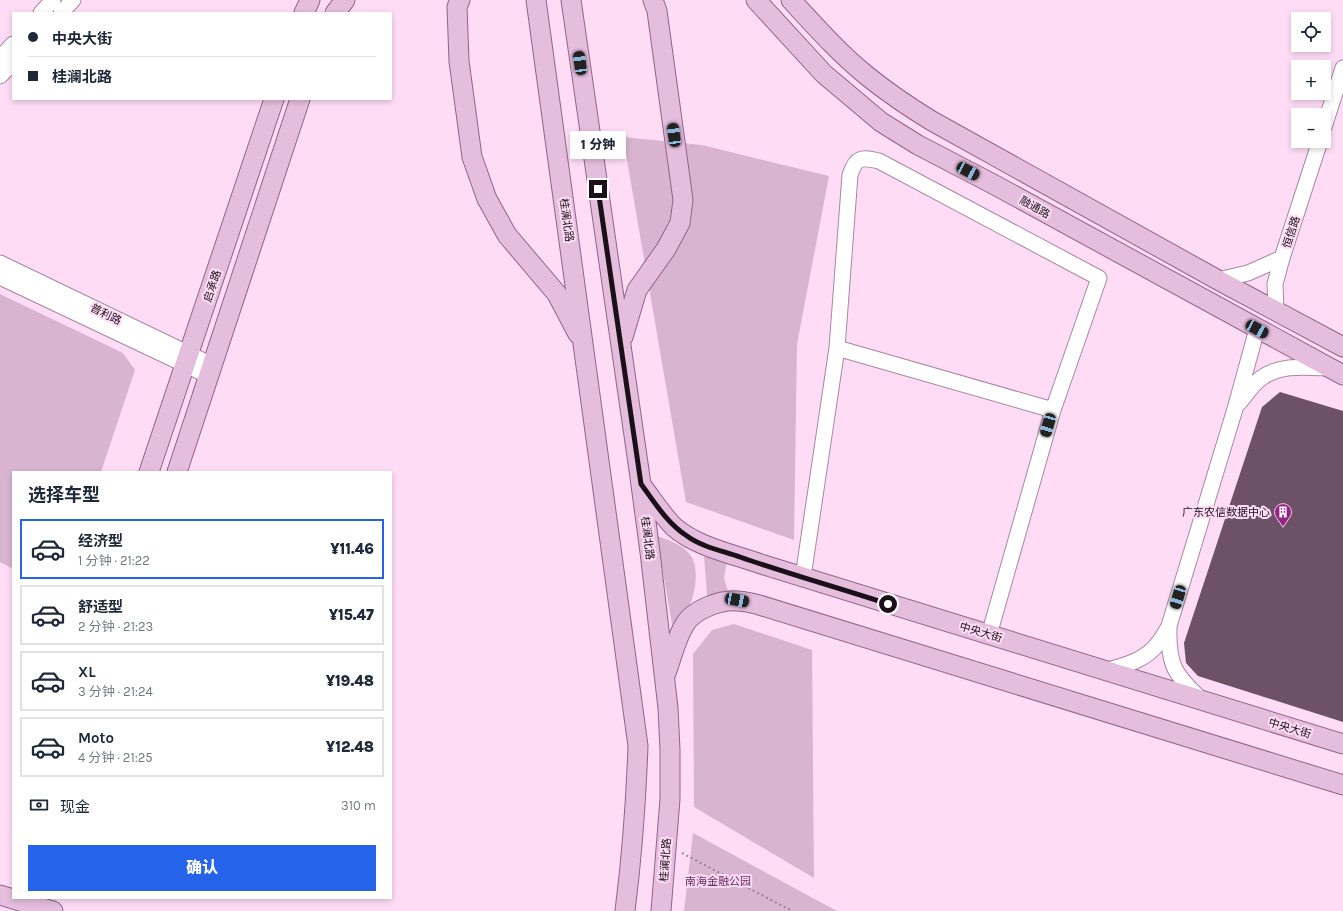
<!DOCTYPE html>
<html lang="zh">
<head>
<meta charset="utf-8">
<style>
	body { margin:0; font-family:Karla,"Noto Sans SC",sans-serif; background:#f2f2f3; color:#1f2937; height:100vh; display:flex; flex-direction:column; font-size:15px; white-space:nowrap }
	* { box-sizing:border-box; margin:0 }
	p { font-size:13px; color:#747a83 }
	.icon { flex:none; width:22px; height:22px; fill:none; stroke:currentColor; stroke-width:2; stroke-linecap:round; stroke-linejoin:round }
	.map { position:relative; flex:1; overflow:hidden }
	.details { position:absolute; left:12px; top:471px; width:380px; height:428px; display:flex; flex-direction:column; background:#fff; border-radius:0px; box-shadow:0 2px 6px #0003 }
	.details>* { flex:none }
	.guide { position:absolute; left:12px; top:12px; width:380px; height:88px; border-radius:0px; box-shadow:0 2px 6px #0003; display:grid; align-content:center; height:88px; padding:0 16px; background:#fff }
	.tools { position:absolute; left:1291px; top:12px; display:grid; gap:8px }
	.tools a { display:grid; place-items:center; width:40px; height:40px; border-radius:0px; background:#fff; box-shadow:0 2px 6px #0003; font-size:20px }
	.end { position:absolute; width:18px; height:18px; margin:-9px; border:5px solid #1b1019; background:#fff; box-shadow:0 0 0 2px #fff }
	.from { border-radius:50% }
	.bubble { position:absolute; height:28px; border-radius:0px; background:#fff; box-shadow:0 2px 6px #0003; font-size:13px; font-weight:800; line-height:28px; text-align:center }
	.car { position:absolute; width:12px; height:24px; margin:-12px -6px; border-radius:5px; box-shadow:0 0 3px 1px #0007; background:linear-gradient(#222 24%,#8ab4d8 0 40%,#222 0 76%,#8ab4d8 0 86%,#222 0) }
	.guide b { display:flex; align-items:center; gap:14px; height:38px; font-size:15px }
	.guide b+b { border-top:1px solid #e0e1e3 }
	.guide i { width:10px; height:10px; background:#1f2937 }
	ul { padding:0; list-style:none }
	li { display:flex; align-items:center; gap:12px; height:60px; margin:0 8px 6px; padding:0 8px; border:2px solid #e0e1e3; border-radius:0px }
	li div { flex:1 }
	li b { display:block; font-size:15px }
	li em { font-style:normal; font-weight:800 }
	li.active { border-color:#2563eb }
	li>.icon { width:36px; height:36px; stroke-width:1.5 }
	h2 { padding:0 16px; font-size:18px; line-height:48px }
	.pay { display:flex; align-items:center; gap:10px; height:44px; padding:0 16px; font-size:15px }
	.pay p { margin-inline-start:auto }
	.primary-button { display:flex; gap:8px; margin-top:auto; padding:8px 16px }
	.primary-button a { flex:1; height:46px; border-radius:0px; background:#2563eb; color:#fff; font-size:16px; font-weight:800; line-height:46px; text-align:center }
	.map>svg:first-child { display:block }
</style>
</head>
<body>
<div class="map">
<svg width="1343" height="911" viewBox="0 0 1343 911">
	<rect width="100%" height="100%" fill="#fedcf6"/>
	<path fill="#d9b4d1" d="M623 137 702 145 829 176 797 344 794 540 686 502Z
		M0 294 123 353 135 370 101 472H13V569L0 562Z
		M657 536C670 541 683 544 691 556 700 569 695 598 687 610 683 616 678 620 672 625Z
		M704 555 727 561 724 578 728 592 707 596Z
		M734 624 812 650 814 878 694 807 693 654 712 630Z
		M693 833 837 911H684Z"/>
	<path fill="#6c5167" d="M1280 392 1343 411V722L1198 676 1186 663 1184 643 1262 407Z"/>
	<g fill="none" stroke-linecap="round" stroke-linejoin="round">
		<g stroke="#a789a1" stroke-width="17">
			<path id="minor" d="M41 13 53 0
				M61 13 73 0
				M0 58 13 44
				M0 76 13 63
				M1324 127 1343 68
				M0 263 212 365
				M0 277 209 376
				M1218 280 1248 273 1282 258
				M1276 311 1275 284 1282 258 1320 141
				M837 348 850 175C856 157 861 157 879 161L1099 278 1053 410
				M1239 403C1246 395 1252 385 1260 379 1279 364 1305 367 1328 368
				M803 577 837 348 1053 410 989 635
				M1169 627C1168 662 1173 674 1200 698
				M1104 671C1124 666 1147 660 1159 642 1163 637 1166 631 1169 626L1235 409 1257 329"/>
		</g>
		<g stroke="#936489" stroke-width="21">
			<path id="major" d="M460 0 457 7 459 61 472 157 487 199 507 235 557 294 578 334
				M536 0 638 746C636 801 632 856 625 911
				M571 0 639 470 650 552 668 708 670 750V799L661 911
				M756 0 824 74 881 122 918 145 993 184 1343 375
				M791 0C815 26 839 53 866 75 887 92 909 107 932 121L1218 280 1343 347
				M304 13 310 0
				M335 13 345 0
				M623 337 637 290 666 249 680 223 683 200 657 11 653 0
				M149 472 274 99
				M177 472 300 99
				M642 486C652 499 662 515 674 527 697 547 733 554 761 564L1343 744
				M666 673C672 657 676 638 685 624 694 609 722 599 738 601 744 601 750 603 756 604L1343 785
				M0 895 53 911"/>
		</g>
		<path stroke="#9b8395" stroke-width="2" stroke-dasharray="2 3" stroke-linecap="butt" d="M682 853 792 911"/>
		<use href="#minor" stroke="#fff" stroke-width="15"/>
		<use href="#major" stroke="#e5bddd" stroke-width="19"/>
	</g>
	<g fill="none" stroke-linecap="round" stroke-linejoin="round">
		<path stroke="#1b1019" stroke-width="5" d="M598 189 641 484C655 503 667 523 687 536 702 547 723 551 740 557 789 574 839 588 888 604"/>
	</g>
	<defs>
		<g id="building-pin" transform="scale(0.9)"><path d="M0 17L-7.5 6A9.5 9.5 0 1 1 7.5 6Z" fill="#942586" stroke="#fedcf6"/><path d="M-4-6H4V6H1V3H-1V6H-4ZM-2.5-4.3h1.7v1.8h-1.7ZM.8-4.3h1.7v1.8H.8ZM-2.5-1h1.7V.8h-1.7ZM.8-1h1.7V.8H.8Z" fill="#fff"/></g>
	</defs>
	<g fill-rule="evenodd">
		<use href="#building-pin" x="1283" y="512"/>
	</g>
	<g text-anchor="middle" stroke-width="4" stroke-linejoin="round" paint-order="stroke">
		<g font-size="11" fill="#1b1019" stroke="#fedcf6">
			<text transform="translate(1035 207) rotate(29)" y="4">融通路</text>
			<text transform="translate(567 220) rotate(82)" y="4">桂澜北路</text>
			<text transform="translate(1291 232) rotate(-72)" y="4">恒信路</text>
			<text transform="translate(212 286) rotate(-71)" y="4">启承路</text>
			<text transform="translate(106 314) rotate(26)" y="4">普利路</text>
			<text transform="translate(648 538) rotate(83)" y="4">桂澜北路</text>
			<text transform="translate(981 632) rotate(17)" y="4">中央大街</text>
			<text transform="translate(1290 728) rotate(17)" y="4">中央大街</text>
			<text transform="translate(665 860) rotate(-86)" y="4">桂澜北路</text>
		</g>
		<g font-size="11" fill="#1b1019" stroke="#fedcf6" text-anchor="end">
			<text x="1270" y="516">广东农信数据中心</text>
		</g>
		<g font-size="11" fill="#692f60" stroke="#fedcf6">
			<text x="718" y="885">南海金融公园</text>
		</g>
	</g>
</svg>
<div class="tools">
<a><svg class="icon" aria-label="locate" viewBox="0 0 24 24"><circle cx="12" cy="12" r="6"/><path d="M12 2v4M12 18v4M2 12h4M18 12h4"/></svg></a>
<a>+</a>
<a>−</a>
</div>
<i class="end from" style="left:888px;top:604px"></i>
<i class="end" style="left:598px;top:189px"></i>
<div class="bubble" style="left:570px;top:131px;width:56px">1 分钟</div>
<i class="car" style="left:580px;top:63px;rotate:352deg"></i>
<i class="car" style="left:674px;top:135px;rotate:352deg"></i>
<i class="car" style="left:968px;top:171px;rotate:118deg"></i>
<i class="car" style="left:1257px;top:329px;rotate:119deg"></i>
<i class="car" style="left:1048px;top:425px;rotate:196deg"></i>
<i class="car" style="left:1178px;top:597px;rotate:197deg"></i>
<i class="car" style="left:737px;top:600px;rotate:101deg"></i>
<div class="guide">
<b><i class="from"></i>中央大街</b>
<b><i></i>桂澜北路</b>
</div>
<section class="details">
<h2>选择车型</h2>
<ul>
<li class="active"><svg class="icon" aria-label="car" viewBox="0 0 24 24"><path d="M5 17H2v-5l4-1 3-4h7l3 4 3 1v5h-3M9 17h6M6 11h13"/><circle cx="7" cy="17" r="2"/><circle cx="17" cy="17" r="2"/></svg><div><b>经济型</b><p>1 分钟 · 21:22</p></div><em>¥11.46</em></li>
<li><svg class="icon" aria-label="car" viewBox="0 0 24 24"><path d="M5 17H2v-5l4-1 3-4h7l3 4 3 1v5h-3M9 17h6M6 11h13"/><circle cx="7" cy="17" r="2"/><circle cx="17" cy="17" r="2"/></svg><div><b>舒适型</b><p>2 分钟 · 21:23</p></div><em>¥15.47</em></li>
<li><svg class="icon" aria-label="car" viewBox="0 0 24 24"><path d="M5 17H2v-5l4-1 3-4h7l3 4 3 1v5h-3M9 17h6M6 11h13"/><circle cx="7" cy="17" r="2"/><circle cx="17" cy="17" r="2"/></svg><div><b>XL</b><p>3 分钟 · 21:24</p></div><em>¥19.48</em></li>
<li><svg class="icon" aria-label="car" viewBox="0 0 24 24"><path d="M5 17H2v-5l4-1 3-4h7l3 4 3 1v5h-3M9 17h6M6 11h13"/><circle cx="7" cy="17" r="2"/><circle cx="17" cy="17" r="2"/></svg><div><b>Moto</b><p>4 分钟 · 21:25</p></div><em>¥12.48</em></li>
</ul>
<div class="pay"><svg class="icon" aria-label="cash" viewBox="0 0 24 24"><path d="M3 7h18v10H3z"/><circle cx="12" cy="12" r="2"/></svg>现金<p>310 m</p></div>
<div class="primary-button"><a>确认</a></div>
</section>
</div>
</body>
</html>
